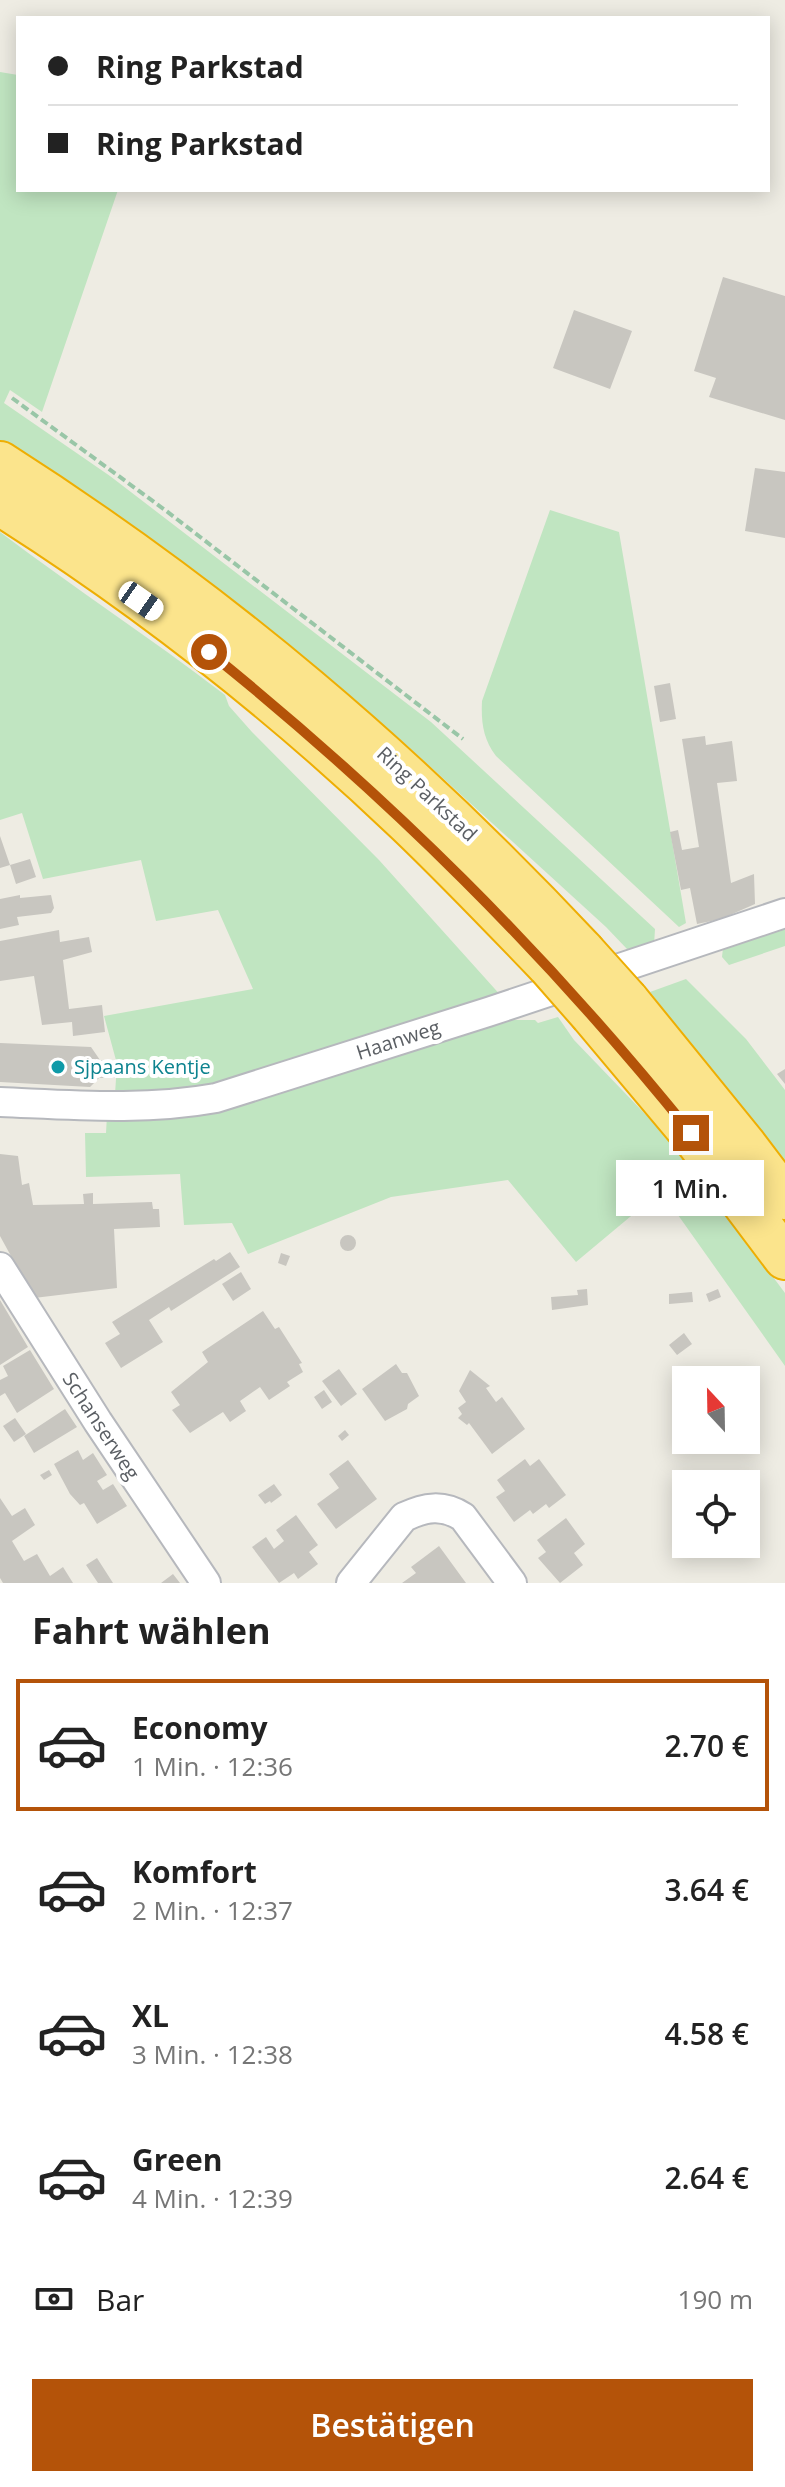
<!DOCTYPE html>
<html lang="de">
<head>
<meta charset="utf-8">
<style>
	body { margin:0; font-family:"Open Sans",sans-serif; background:#f6f6f6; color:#222; height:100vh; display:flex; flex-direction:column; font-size:30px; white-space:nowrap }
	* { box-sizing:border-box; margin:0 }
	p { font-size:26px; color:#767676 }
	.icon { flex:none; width:44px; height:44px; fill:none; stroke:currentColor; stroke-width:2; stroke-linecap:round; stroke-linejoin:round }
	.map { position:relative; height:1583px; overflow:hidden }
	.drawer { display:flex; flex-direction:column; background:#fff; flex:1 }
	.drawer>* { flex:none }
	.banner { position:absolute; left:16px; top:16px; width:754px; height:176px; border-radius:0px; box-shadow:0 4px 20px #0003; display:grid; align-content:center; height:176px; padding:0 32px; background:#fff }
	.needle { width:52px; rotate:338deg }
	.buttons { position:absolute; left:672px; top:1366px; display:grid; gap:16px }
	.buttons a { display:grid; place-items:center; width:88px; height:88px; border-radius:0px; background:#fff; box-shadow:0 4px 20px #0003; font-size:40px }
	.end { position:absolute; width:36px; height:36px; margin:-18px; border:10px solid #b45309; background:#fff; box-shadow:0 0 0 4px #fff }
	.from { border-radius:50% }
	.bubble { position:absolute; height:56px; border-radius:0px; background:#fff; box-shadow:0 4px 20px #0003; font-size:26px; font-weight:600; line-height:56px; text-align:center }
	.car { position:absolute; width:24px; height:48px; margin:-24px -12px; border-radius:10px; box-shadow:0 0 6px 2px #0007; background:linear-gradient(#fff 24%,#345 0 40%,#fff 0 76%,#345 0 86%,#fff 0) }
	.banner b { display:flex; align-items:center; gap:28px; height:76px; font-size:30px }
	.banner b+b { border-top:2px solid #e0e0e0 }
	.banner i { width:20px; height:20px; background:#222 }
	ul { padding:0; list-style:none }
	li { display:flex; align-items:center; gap:24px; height:132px; margin:0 16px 12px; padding:0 16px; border:4px solid transparent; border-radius:0px }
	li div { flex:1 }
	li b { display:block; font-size:30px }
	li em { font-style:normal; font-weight:600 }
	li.active { border-color:#b45309 }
	li>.icon { width:72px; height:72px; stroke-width:1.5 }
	h2 { padding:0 32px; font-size:36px; line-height:96px }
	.pay { display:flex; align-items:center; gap:20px; height:88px; padding:0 32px; font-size:30px }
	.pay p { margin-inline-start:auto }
	.button { display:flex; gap:16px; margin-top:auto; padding:16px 32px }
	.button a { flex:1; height:92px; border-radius:0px; background:#b45309; color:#fff; font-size:32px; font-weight:600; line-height:92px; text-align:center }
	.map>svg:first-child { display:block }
</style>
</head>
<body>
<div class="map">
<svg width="785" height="1583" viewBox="0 0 785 1583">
	<rect width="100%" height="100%" fill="#eeece3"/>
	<path fill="#c0e5c1" d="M0 72 18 75V190H118L42 412 10 390 4 403 110 476 431 722 655 929 654 945 634 952 627 949 606 927 400 739 0 443Z
		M550 510 619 532 686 923 679 927 496 756C483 739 481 722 482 701Z
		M0 532C74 588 151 638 225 695L229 706 252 732 379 860 503 998 225 1086 115 1094 117 1064 104 1016 253 989 218 910 156 921 141 860 43 879 22 813 0 820Z
		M785 928V946L729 965 722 957 723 948Z
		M686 979 746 1039 785 1090V1167L650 992Z
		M558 1017 574 1040 672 1142 785 1293V1366L661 1191 576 1262 508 1180 391 1197 248 1254 232 1223 184 1225 180 1174 86 1177 85 1133H106L107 1115 493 1020H535L538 1023Z"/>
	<path fill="#c8c6c0" d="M723 277 785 296V420L709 397 716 378 694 371Z
		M574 310 632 331 610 389 553 368Z
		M755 468 785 472V538L745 531Z
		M670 683 676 719 660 722 654 686Z
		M705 736 706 745 732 741 737 781 717 783 731 883 754 874 755 904 721 919 697 924 690 888 681 890 670 832 678 830 682 850 699 847 682 739Z
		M0 836 10 865 0 868Z
		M30 859 36 877 16 884 10 865Z
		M20 895V898L51 895 54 908 51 913 17 917 19 925 0 929V899Z
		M59 930 60 942 89 937 92 952 63 960 69 1009 102 1005 105 1032 73 1036 72 1022 42 1025 34 976 0 981V941Z
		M0 1043 91 1047 100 1060 115 1061V1078H99L90 1087 0 1082Z
		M785 1069V1084L777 1074Z
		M0 1154 18 1156 22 1185 29 1183 33 1205 84 1204 83 1194 93 1193V1204L152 1202 153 1209H159L160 1227 114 1229 117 1288 34 1298 0 1236Z
		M340 1243a8 8 0 1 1 16 0a8 8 0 1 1-16 0Z
		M230 1252 240 1267 171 1311 169 1307 149 1320 163 1342 121 1368 105 1343 120 1334 112 1322 214 1259 216 1261Z
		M281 1253 290 1256 286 1266 278 1263Z
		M241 1272 251 1289 233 1301 222 1284Z
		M587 1289 588 1305 552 1310 551 1297 578 1295 577 1290Z
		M718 1289 721 1297 709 1302 706 1294Z
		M692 1292 693 1302 669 1304V1294Z
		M0 1300 28 1347 0 1365Z
		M263 1311 275 1329 279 1327 302 1363 299 1364 303 1372 287 1382 290 1386 269 1400 260 1387 240 1401 246 1411 230 1422 223 1412 190 1433 172 1410 180 1405 171 1392 208 1362 202 1352Z
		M684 1333 692 1344 677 1355 669 1345Z
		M30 1350 54 1389 17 1413 5 1393 0 1396V1380L8 1376 3 1366Z
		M396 1364 402 1373H407L419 1396 408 1404 407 1409 385 1421 362 1389Z
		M339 1369 357 1394 341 1406 322 1381Z
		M470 1370 490 1386 486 1388 496 1402 502 1397 525 1429 492 1454 469 1423 467 1425 458 1418 462 1414 458 1408 466 1402 459 1391Z
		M324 1390 332 1402 322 1409 314 1397Z
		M65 1409 77 1427 34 1453 24 1436Z
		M15 1418 26 1434 14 1442 3 1426Z
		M345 1430 349 1435 342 1441 338 1436Z
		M78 1450 83 1460 93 1453 107 1475 97 1481 103 1490 113 1484 127 1506 97 1524 84 1503 80 1505 70 1494 54 1464Z
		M525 1459 530 1466 539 1459 566 1495 549 1508 546 1504 533 1514 530 1510 514 1522 496 1497 505 1491 497 1480Z
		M348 1460 377 1499 336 1529 317 1504 339 1488 329 1474Z
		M49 1470 52 1475 44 1480 40 1475Z
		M274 1484 282 1495 271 1503 270 1501 265 1504 258 1495Z
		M0 1498 12 1516 25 1508 35 1525 12 1541 24 1561 37 1554 50 1576 63 1567 73 1583H3L0 1578Z
		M296 1515 318 1545 309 1552 318 1564 298 1579 294 1573 279 1583 252 1547 266 1537 274 1549 284 1541 276 1530Z
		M566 1518 585 1544 574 1553 583 1565 560 1583 538 1558 546 1552 537 1540Z
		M439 1546 466 1583H402L416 1573 411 1567Z
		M97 1558 113 1583H98L86 1565Z
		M173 1574 180 1583H161Z"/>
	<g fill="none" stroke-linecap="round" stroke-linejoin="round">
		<g stroke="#b6b8bd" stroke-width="32">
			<path id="minor" d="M0 1102C73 1105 144 1111 216 1098L488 1012 785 913
				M0 1267 98 1422 206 1583
				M351 1583 404 1517C425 1507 443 1504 463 1517L512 1583"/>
		</g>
		<g stroke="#eeae03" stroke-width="46">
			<path id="highway" d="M0 463C218 602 407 763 583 951
				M0 504C146 596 283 704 408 823 456 869 503 918 549 966
				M627 1000 744 1144 785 1198
				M592 1015 691 1133 785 1258"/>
		</g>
		<path stroke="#99c6a7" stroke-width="4" stroke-dasharray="8 4" stroke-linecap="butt" d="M12 398 165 510 463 739"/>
		<use href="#minor" stroke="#fff" stroke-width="28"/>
		<use href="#highway" stroke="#fbe48c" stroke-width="42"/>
		<g stroke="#eeae03" stroke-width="46" stroke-linecap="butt">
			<path id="highway-bridge" d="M583 951 627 1000
				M549 966 592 1015"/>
		</g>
		<use href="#highway-bridge" stroke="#fbe48c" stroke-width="42"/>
	</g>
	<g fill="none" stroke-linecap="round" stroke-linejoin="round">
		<path stroke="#b45309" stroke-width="10" d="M209 652C390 798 545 952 691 1133"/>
	</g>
	<circle fill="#0f9aa8" stroke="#fff" stroke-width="3" cx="58" cy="1067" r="8"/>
	<g text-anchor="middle" stroke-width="8" stroke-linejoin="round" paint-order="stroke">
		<g font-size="20" fill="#5b5f64" stroke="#fff">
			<text transform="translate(427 794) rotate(43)" y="7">Ring Parkstad</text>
			<text transform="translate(398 1040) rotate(-18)" y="7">Haanweg</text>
			<text transform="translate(101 1426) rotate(57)" y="7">Schanserweg</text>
		</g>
		<g font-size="20" fill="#0d838f" stroke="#fff" text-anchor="start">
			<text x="74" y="1074">Sjpaans Kentje</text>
		</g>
	</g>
</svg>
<div class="buttons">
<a><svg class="needle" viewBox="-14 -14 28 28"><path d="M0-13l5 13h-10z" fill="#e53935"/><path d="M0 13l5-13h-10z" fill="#767676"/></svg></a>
<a><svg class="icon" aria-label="locate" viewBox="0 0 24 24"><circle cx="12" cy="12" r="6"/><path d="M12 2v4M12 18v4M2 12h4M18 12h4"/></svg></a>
</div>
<i class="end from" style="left:209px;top:652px"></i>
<i class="end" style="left:691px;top:1133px"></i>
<div class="bubble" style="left:616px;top:1160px;width:148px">1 Min.</div>
<i class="car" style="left:141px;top:601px;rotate:125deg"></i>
<div class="banner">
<b><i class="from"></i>Ring Parkstad</b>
<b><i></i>Ring Parkstad</b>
</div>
</div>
<section class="drawer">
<h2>Fahrt wählen</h2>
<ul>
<li class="active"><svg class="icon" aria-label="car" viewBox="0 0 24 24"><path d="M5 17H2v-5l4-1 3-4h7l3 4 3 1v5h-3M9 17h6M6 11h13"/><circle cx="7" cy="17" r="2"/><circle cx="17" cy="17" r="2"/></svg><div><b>Economy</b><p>1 Min. · 12:36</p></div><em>2.70 €</em></li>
<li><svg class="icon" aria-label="car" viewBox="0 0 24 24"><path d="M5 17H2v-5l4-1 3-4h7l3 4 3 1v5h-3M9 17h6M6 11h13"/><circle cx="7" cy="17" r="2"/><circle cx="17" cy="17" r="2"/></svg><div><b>Komfort</b><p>2 Min. · 12:37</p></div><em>3.64 €</em></li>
<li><svg class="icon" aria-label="car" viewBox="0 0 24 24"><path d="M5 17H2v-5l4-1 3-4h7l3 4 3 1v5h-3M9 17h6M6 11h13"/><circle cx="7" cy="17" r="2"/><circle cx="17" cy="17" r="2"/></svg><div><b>XL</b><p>3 Min. · 12:38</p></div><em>4.58 €</em></li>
<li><svg class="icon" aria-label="car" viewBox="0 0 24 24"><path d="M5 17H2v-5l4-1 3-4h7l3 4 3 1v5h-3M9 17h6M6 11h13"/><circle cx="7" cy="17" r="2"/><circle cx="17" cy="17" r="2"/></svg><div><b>Green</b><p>4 Min. · 12:39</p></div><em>2.64 €</em></li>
</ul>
<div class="pay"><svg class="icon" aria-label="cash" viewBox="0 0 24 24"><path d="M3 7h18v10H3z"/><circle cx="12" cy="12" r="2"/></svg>Bar<p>190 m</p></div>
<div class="button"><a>Bestätigen</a></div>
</section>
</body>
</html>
